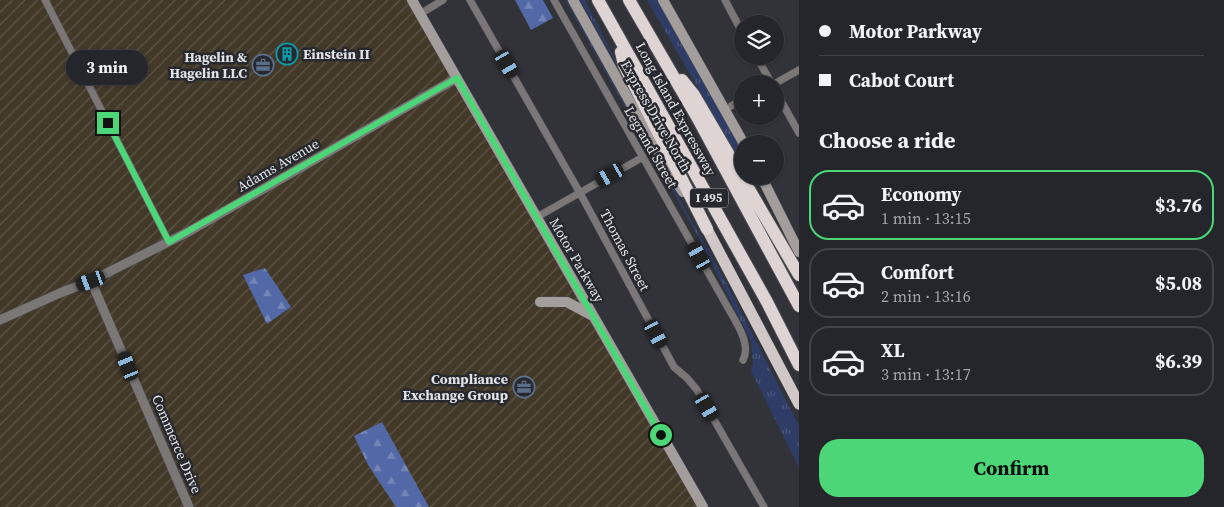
<!DOCTYPE html>
<html lang="en">
<head>
<meta charset="utf-8">
<style>
	body { margin:0; font-family:"Source Serif 4",serif; background:#313237; color:#f1f3f6; height:100vh; display:flex; flex-direction:column; font-size:19px; white-space:nowrap }
	* { box-sizing:border-box; margin:0 }
	p { font-size:16px; color:#a3a5a9 }
	.icon { flex:none; width:28px; height:28px; fill:none; stroke:currentColor; stroke-width:2; stroke-linecap:round; stroke-linejoin:round }
	.map { position:relative; flex:1; overflow:hidden }
	.panel { display:flex; flex-direction:column; background:#25262b; width:425px }
	.panel>* { flex:none }
	.top-card { display:grid; align-content:center; height:110px; padding:0 20px; background:#25262b }
	.buttons { position:absolute; left:734px; top:15px; display:grid; gap:10px }
	.buttons a { display:grid; place-items:center; width:50px; height:50px; border-radius:50%; background:#25262b; box-shadow:0 1px 4px #0004,0 0 0 1px #424347; font-size:25px }
	.end { position:absolute; width:22px; height:22px; margin:-11px; border:6px solid #4cd677; background:#111; box-shadow:0 0 0 2px #111 }
	.from { border-radius:50% }
	.bubble { position:absolute; height:35px; border-radius:18px; background:#25262b; box-shadow:0 1px 4px #0004,0 0 0 1px #424347; font-size:16px; font-weight:700; line-height:35px; text-align:center }
	.car { position:absolute; width:15px; height:30px; margin:-15px -8px; border-radius:6px; box-shadow:0 0 4px 1px #0007; background:linear-gradient(#222 24%,#8ab4d8 0 40%,#222 0 76%,#8ab4d8 0 86%,#222 0) }
	.top-card b { display:flex; align-items:center; gap:18px; height:48px; font-size:19px }
	.top-card b+b { border-top:1px solid #424347 }
	.top-card i { width:12px; height:12px; background:#f1f3f6 }
	ul { padding:0; list-style:none }
	li { display:flex; align-items:center; gap:15px; height:70px; margin:0 10px 8px; padding:0 10px; border:2px solid #424347; border-radius:20px }
	li div { flex:1 }
	li b { display:block; font-size:19px }
	li em { font-style:normal; font-weight:700 }
	li.on { border-color:#4cd677 }
	li>.icon { width:45px; height:45px; stroke-width:1.5 }
	h2 { padding:0 20px; font-size:22px; line-height:60px }
	.action { display:flex; gap:10px; margin-top:auto; padding:10px 20px }
	.action a { flex:1; height:58px; border-radius:20px; background:#4cd677; color:#111; font-size:20px; font-weight:700; line-height:58px; text-align:center }
	main { display:flex; flex:1; min-height:0 }
	.map>svg:first-child { display:block }
</style>
</head>
<body>
<main>
<div class="map">
<svg width="799" height="507" viewBox="0 0 799 507">
	<defs>
		<pattern id="industrial-furrows" width="10" height="10" patternUnits="userSpaceOnUse" patternTransform="scale(1.25)"><rect width="10" height="10" fill="#433929"/><path d="M-1 1l2-2M0 10L10 0M9 11l2-2" fill="none" stroke="#5e5548"/></pattern>
		<pattern id="grass-tufts" width="24" height="20" patternUnits="userSpaceOnUse" patternTransform="scale(1.25)"><rect width="24" height="20" fill="#2f3d66"/><path d="M3 7l-1-3M5 7V3M7 7l1-3M15 17l-1-3M17 17v-4M19 17l1-3" fill="none" stroke="#4d597c"/></pattern>
		<pattern id="forest-firs" width="22" height="20" patternUnits="userSpaceOnUse" patternTransform="scale(1.25)"><rect width="22" height="20" fill="#5369a7"/><path d="M5 1l3.5 6h-7zM16 11l3.5 6h-7z" fill="#7485b7"/></pattern>
	</defs>
	<rect width="100%" height="100%" fill="#313339"/>
	<path fill="url(#industrial-furrows)" d="M0 0H415L705 507H0Z"/>
	<path fill="url(#grass-tufts)" d="M565 0H568L727 284 799 426V468L751 371 753 364 751 341 700 240Z
		M580 0H585L628 85Z
		M647 0H659L742 148V164Z"/>
	<path fill="url(#forest-firs)" d="M515 0H543L553 18 531 30Z
		M265 268 291 307 267 324 243 275Z
		M382 422 429 507H396L368 465 354 436Z"/>
	<g fill="none" stroke-linecap="round" stroke-linejoin="round">
		<g stroke="#4d4f55" stroke-width="8">
			<path id="minor" d="M45 0 169 242
				M470 0 580 193 674 367 687 378 697 390 764 507
				M554 0 727 306C735 321 752 344 743 360
				M725 0 742 32
				M420 14 443 0
				M756 56 772 84
				M774 84 799 70
				M775 90 799 133
				M731 106 742 100
				M537 217 643 157"/>
		</g>
		<g stroke="#4d4f55" stroke-width="10">
			<path id="tertiary" d="M91 281 189 507
				M0 320 60 293 91 281 188 232 457 78"/>
		</g>
		<g stroke="#4d4f55" stroke-width="11">
			<path id="secondary" d="M412 0 703 507
				M573 0 667 168 683 192
				M663 0 744 144
				M761 176 799 252
				M540 302H567L591 315"/>
		</g>
		<g stroke="#4d4f55" stroke-width="12">
			<path id="trunk" d="M707 229 799 404"/>
		</g>
		<g stroke="#4d4f55" stroke-width="14">
			<path id="motorway" d="M598 0 767 302 799 365
				M629 0 697 117 799 306
				M621 52 624 65 707 229
				M682 80 694 95 799 275"/>
		</g>
		<use href="#minor" stroke="#7b7777" stroke-width="7"/>
		<use href="#tertiary" stroke="#7b7777" stroke-width="9"/>
		<use href="#secondary" stroke="#a39d9c" stroke-width="10"/>
		<use href="#trunk" stroke="#d0c7c7" stroke-width="11"/>
		<use href="#motorway" stroke="#ded4d4" stroke-width="12"/>
	</g>
	<g fill="none" stroke-linecap="round" stroke-linejoin="round">
		<path stroke="#4cd677" stroke-width="6" d="M108 123 169 242 457 78 661 435"/>
	</g>
	<defs>
		<g id="building-ring" transform="scale(1.125)"><circle r="9.5" fill="#27292f" stroke="#0f9aa8" stroke-width="1.5"/><path d="M-4-6H4V6H1V3H-1V6H-4ZM-2.5-4.3h1.7v1.8h-1.7ZM.8-4.3h1.7v1.8H.8ZM-2.5-1h1.7V.8h-1.7ZM.8-1h1.7V.8H.8Z" fill="#0f9aa8"/></g>
		<g id="office-ring" transform="scale(1.125)"><circle r="9.5" fill="#27292f" stroke="#5c6f8a" stroke-width="1.5"/><path d="M-6-3h4V-5.5h4V-3h4V5H-6ZM-1-4.5V-3h2v-1.5ZM-6 0V1H6V0Z" fill="#5c6f8a"/></g>
	</defs>
	<g fill-rule="evenodd">
		<use href="#building-ring" x="287" y="54"/>
		<use href="#office-ring" x="263" y="65"/>
		<use href="#office-ring" x="524" y="387"/>
	</g>
	<g text-anchor="middle" stroke-width="5" stroke-linejoin="round" paint-order="stroke">
		<rect fill="#27292f" stroke="#a8aaaf" stroke-width="1" x="690" y="188.5" width="38" height="19" rx="4"/>
		<g font-size="12" font-weight="bold" fill="#e0e2e6">
			<text x="709" y="202">I 495</text>
		</g>
		<g font-size="14" font-weight="bold" fill="#e0e2e6" stroke="#27292f" text-anchor="end">
			<text x="303" y="59" text-anchor="start">Einstein II</text>
			<text x="247" y="62">Hagelin &amp;<tspan x="247" dy="16">Hagelin LLC</tspan></text>
			<text x="508" y="384">Compliance<tspan x="508" dy="16">Exchange Group</tspan></text>
		</g>
		<g font-size="14" fill="#e0e2e6" stroke="#27292f">
			<text transform="translate(676 109) rotate(61)" y="5">Long Island Expressway</text>
			<text transform="translate(656 116) rotate(60)" y="5">Express Drive North</text>
			<text transform="translate(651 147) rotate(60)" y="5">Legrand Street</text>
			<text transform="translate(278 165) rotate(-30)" y="5">Adams Avenue</text>
			<text transform="translate(625 250) rotate(62)" y="5">Thomas Street</text>
			<text transform="translate(577 260) rotate(60)" y="5">Motor Parkway</text>
			<text transform="translate(177 444) rotate(67)" y="5">Commerce Drive</text>
		</g>
	</g>
</svg>
<div class="buttons">
<a><svg class="icon" aria-label="layers" viewBox="0 0 24 24"><path d="M12 4l9 5-9 5-9-5zM3 14l9 5 9-5"/></svg></a>
<a>+</a>
<a>−</a>
</div>
<i class="end from" style="left:661px;top:435px"></i>
<i class="end" style="left:108px;top:123px"></i>
<div class="bubble" style="left:66px;top:50px;width:82px">3 min</div>
<i class="car" style="left:507px;top:64px;rotate:150deg"></i>
<i class="car" style="left:610px;top:175px;rotate:240deg"></i>
<i class="car" style="left:699px;top:256px;rotate:331deg"></i>
<i class="car" style="left:91px;top:281px;rotate:250deg"></i>
<i class="car" style="left:656px;top:334px;rotate:152deg"></i>
<i class="car" style="left:128px;top:366px;rotate:337deg"></i>
<i class="car" style="left:707px;top:407px;rotate:150deg"></i>
</div>
<section class="panel">
<div class="top-card">
<b><i class="from"></i>Motor Parkway</b>
<b><i></i>Cabot Court</b>
</div>
<h2>Choose a ride</h2>
<ul>
<li class="on"><svg class="icon" aria-label="car" viewBox="0 0 24 24"><path d="M5 17H2v-5l4-1 3-4h7l3 4 3 1v5h-3M9 17h6M6 11h13"/><circle cx="7" cy="17" r="2"/><circle cx="17" cy="17" r="2"/></svg><div><b>Economy</b><p>1 min · 13:15</p></div><em>$3.76</em></li>
<li><svg class="icon" aria-label="car" viewBox="0 0 24 24"><path d="M5 17H2v-5l4-1 3-4h7l3 4 3 1v5h-3M9 17h6M6 11h13"/><circle cx="7" cy="17" r="2"/><circle cx="17" cy="17" r="2"/></svg><div><b>Comfort</b><p>2 min · 13:16</p></div><em>$5.08</em></li>
<li><svg class="icon" aria-label="car" viewBox="0 0 24 24"><path d="M5 17H2v-5l4-1 3-4h7l3 4 3 1v5h-3M9 17h6M6 11h13"/><circle cx="7" cy="17" r="2"/><circle cx="17" cy="17" r="2"/></svg><div><b>XL</b><p>3 min · 13:17</p></div><em>$6.39</em></li>
</ul>
<div class="action"><a>Confirm</a></div>
</section>
</main>
</body>
</html>
